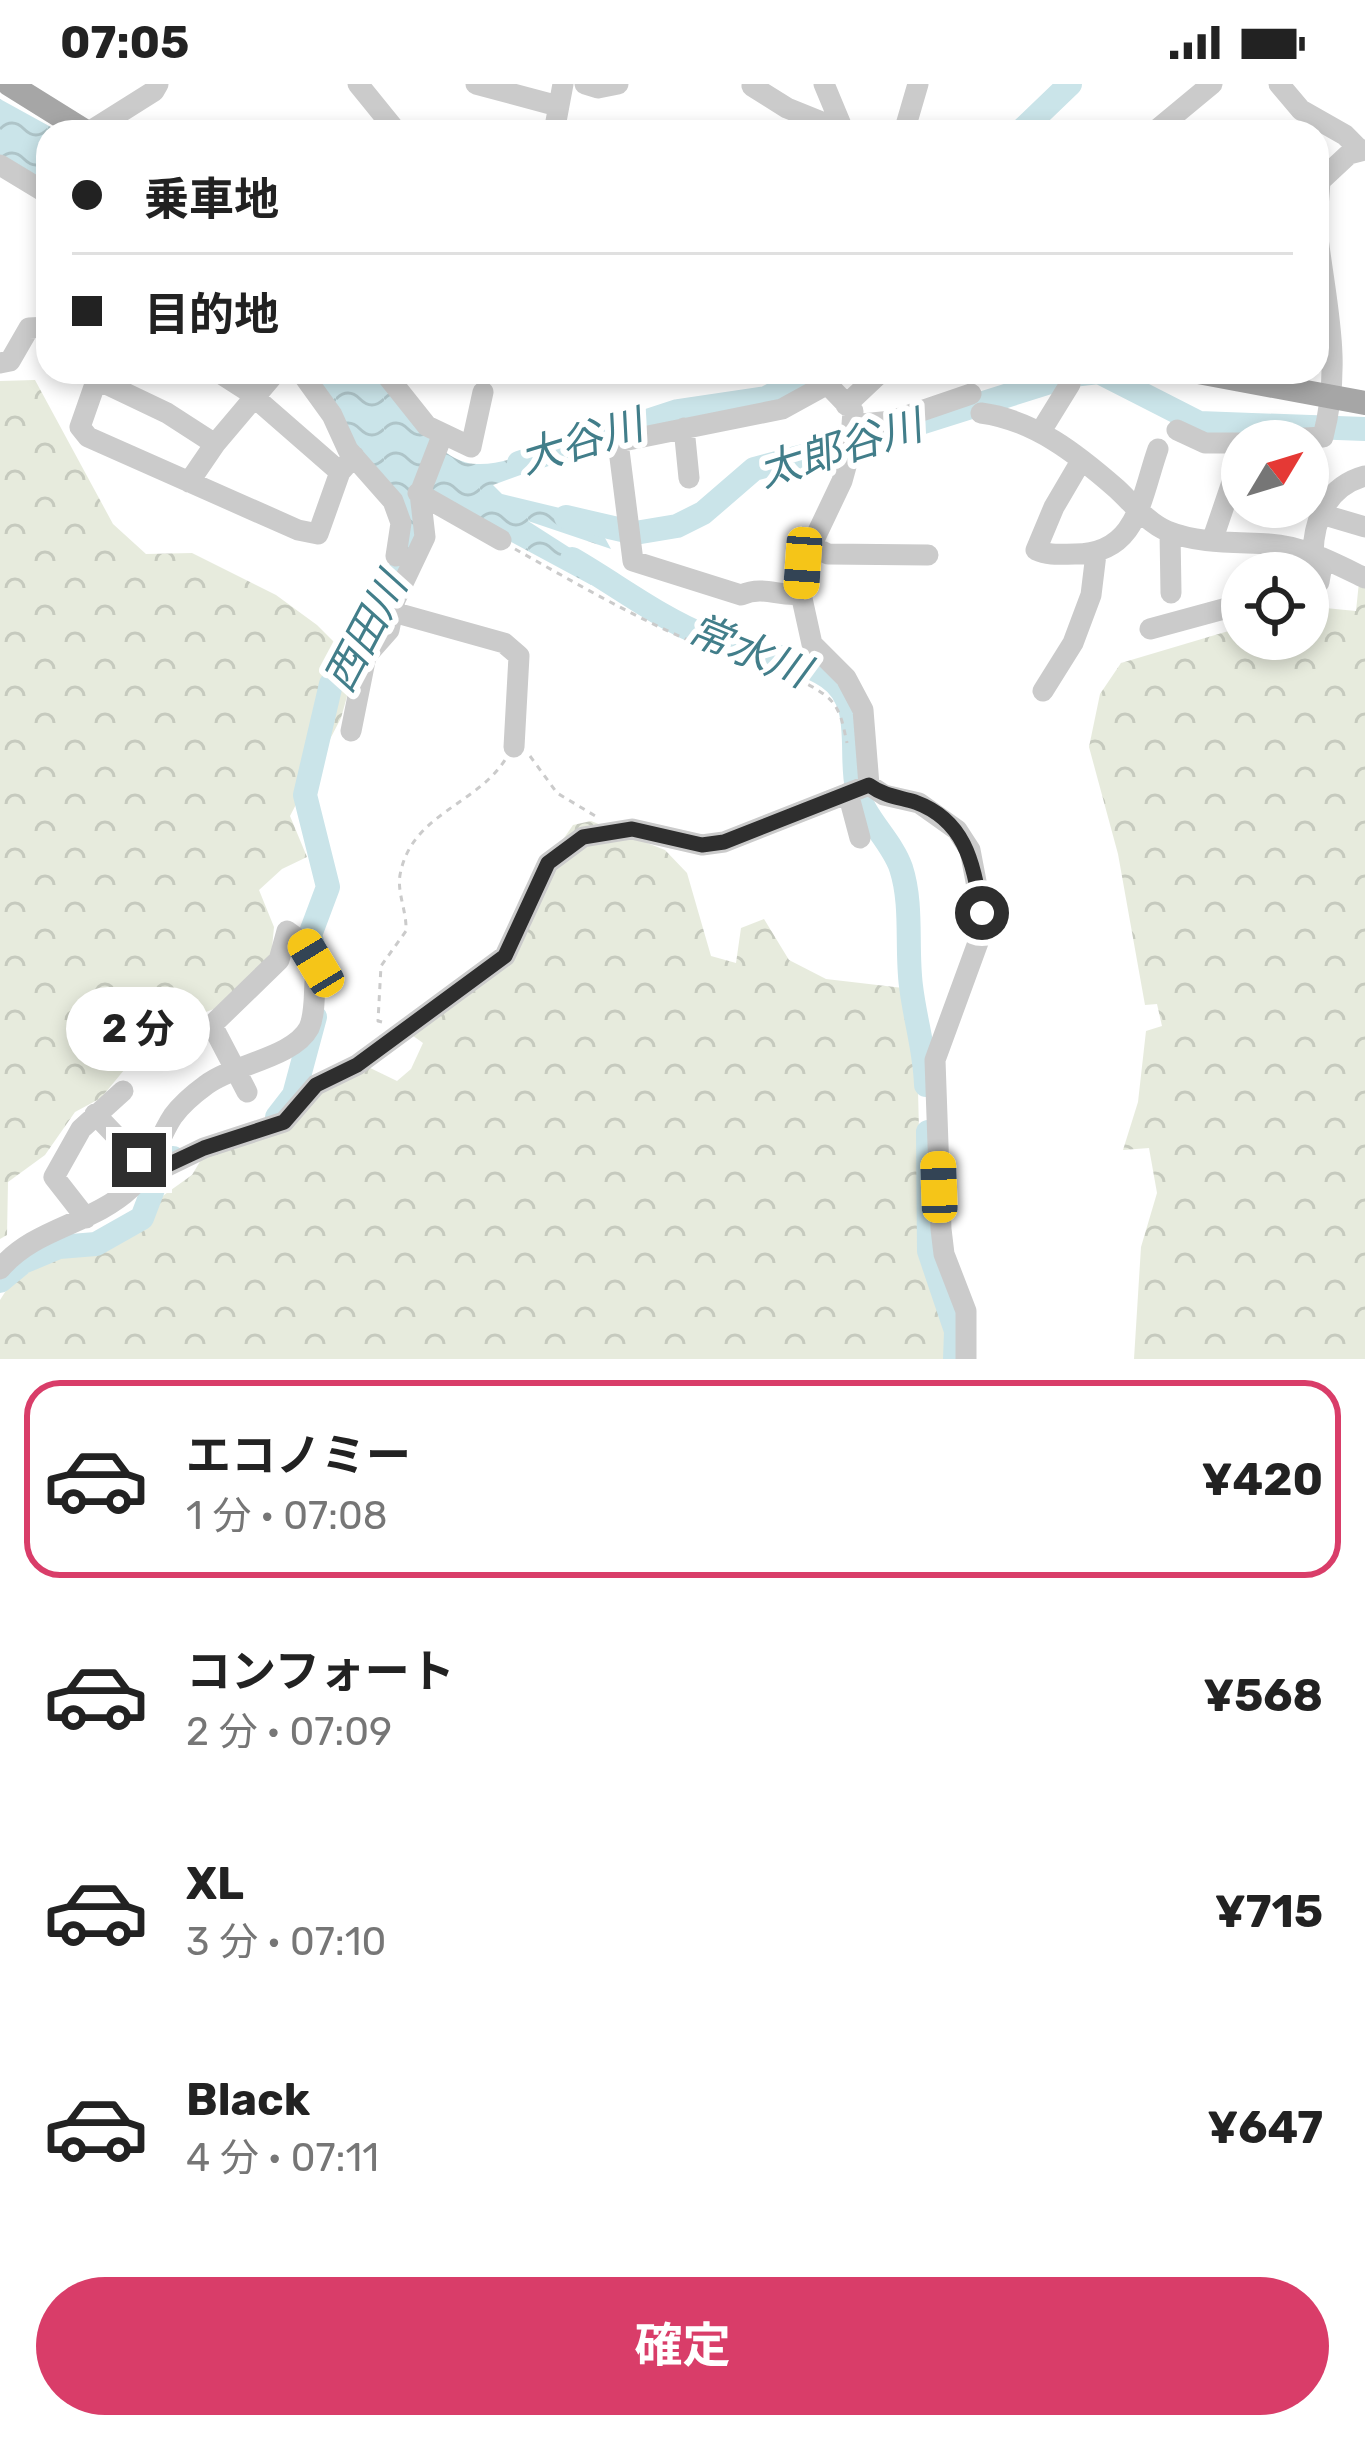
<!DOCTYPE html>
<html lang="ja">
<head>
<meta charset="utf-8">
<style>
	body { margin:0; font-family:Rubik,"Noto Sans JP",sans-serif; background:#f2f2f2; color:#222; height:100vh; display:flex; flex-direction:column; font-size:45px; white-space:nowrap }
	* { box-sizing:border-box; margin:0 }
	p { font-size:39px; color:#767676 }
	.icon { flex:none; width:66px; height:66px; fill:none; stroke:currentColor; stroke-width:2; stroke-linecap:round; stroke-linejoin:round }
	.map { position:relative; height:1275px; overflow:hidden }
	.panel { display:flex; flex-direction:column; background:#fff; flex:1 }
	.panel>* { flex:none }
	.banner { position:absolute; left:36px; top:36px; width:1293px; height:264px; border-radius:36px; box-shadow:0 6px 18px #0003; display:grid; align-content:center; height:264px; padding:0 36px; background:#fff }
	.needle { width:78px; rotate:52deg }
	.fabs { position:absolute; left:1221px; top:336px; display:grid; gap:24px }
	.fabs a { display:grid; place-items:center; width:108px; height:108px; border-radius:50%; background:#fff; box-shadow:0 6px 18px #0003; font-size:60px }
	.end { position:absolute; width:54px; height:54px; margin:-27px; border:15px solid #2e2e2e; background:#fff; box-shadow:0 0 0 6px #fff }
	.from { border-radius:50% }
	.bubble { position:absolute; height:84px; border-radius:42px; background:#fff; box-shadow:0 6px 18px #0003; font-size:39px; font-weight:700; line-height:84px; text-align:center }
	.car { position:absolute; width:36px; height:72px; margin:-36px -18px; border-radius:15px; box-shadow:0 0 9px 3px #0007; background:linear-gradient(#f5c518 24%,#345 0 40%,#f5c518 0 76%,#345 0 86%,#f5c518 0) }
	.banner b { display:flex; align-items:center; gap:42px; height:114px; font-size:45px }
	.banner b+b { border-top:3px solid #e0e0e0 }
	.banner i { width:30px; height:30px; background:#222 }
	ul { padding:21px 0 0; list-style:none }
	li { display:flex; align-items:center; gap:36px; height:198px; margin:0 24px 18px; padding:0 12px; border:6px solid transparent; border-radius:36px }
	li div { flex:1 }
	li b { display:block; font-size:45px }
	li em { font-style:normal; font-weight:700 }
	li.active { border-color:#d93d69 }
	li>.icon { width:108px; height:108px; stroke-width:1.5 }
	.primary-button { display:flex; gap:24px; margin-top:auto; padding:24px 36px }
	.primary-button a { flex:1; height:138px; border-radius:72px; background:#d93d69; color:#fff; font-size:48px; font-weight:700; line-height:138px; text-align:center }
	.status { display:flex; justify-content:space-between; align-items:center; height:84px; padding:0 60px; background:#fff; direction:ltr }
	.status svg { height:33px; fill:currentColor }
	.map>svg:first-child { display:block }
</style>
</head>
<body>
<div class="status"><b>07:05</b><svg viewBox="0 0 49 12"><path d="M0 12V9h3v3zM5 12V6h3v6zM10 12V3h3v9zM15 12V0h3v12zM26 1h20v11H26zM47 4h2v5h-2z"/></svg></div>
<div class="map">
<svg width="1365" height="1275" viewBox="0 0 1365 1275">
	<defs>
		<pattern id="forest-crowns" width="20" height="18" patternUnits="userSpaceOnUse" patternTransform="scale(3)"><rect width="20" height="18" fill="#e7ebdd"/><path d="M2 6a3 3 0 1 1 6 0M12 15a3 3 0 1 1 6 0" fill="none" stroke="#c6cabe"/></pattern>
		<pattern id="water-waves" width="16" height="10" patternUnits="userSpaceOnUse" patternTransform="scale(3)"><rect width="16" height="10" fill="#cae4e9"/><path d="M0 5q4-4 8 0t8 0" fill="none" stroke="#aec4c8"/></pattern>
	</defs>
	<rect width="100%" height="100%" fill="#fff"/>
	<path fill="url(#forest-crowns)" d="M35 296 113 440 146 470 192 469 276 511 317 541 356 580 341 634 290 732 307 773 282 785 259 806 274 843 271 875 214 925 157 946 101 1014 75 1028 45 1071 8 1098 7 1151 0 1155V297Z
		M1359 498 1365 501V1275H1134L1141 1163 1157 1109 1149 1064 1123 1066 1138 1018 1146 947 1162 942 1157 920 1145 921 1118 770 1089 663 1100 610 1121 579 1242 543V555H1308V528L1325 524 1356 527Z
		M591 737 665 766 687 789 711 872 736 879 741 844 764 835 789 876 826 895 903 904 917 966 922 1168 948 1247 947 1275H0V1216L14 1194 62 1167H96L147 1137 157 1116 192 1091 205 1069 364 981 397 997 411 985 423 959 409 949 506 878 530 843 551 773 573 741Z"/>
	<path fill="url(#water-waves)" d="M0 15 60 48H48V103L0 75Z
		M307 288H381C404 318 435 379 477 380 499 381 522 371 543 365L551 380 493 401 502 410 593 432 611 465 528 437 603 485 591 501 413 405 416 460 404 491 398 479 403 457 355 365Z"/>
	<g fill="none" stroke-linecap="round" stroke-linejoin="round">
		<path stroke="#cae4e9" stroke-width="24" d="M1020 48 1070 0
			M1099 288 1199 339 1365 345
			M519 379 678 327 766 314 817 288
			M566 433 635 449 677 442 703 429 754 385 879 352 1072 291 1099 288
			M572 475C617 501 658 533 707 553 746 569 792 569 828 593 865 618 849 668 857 704 862 733 891 755 901 784 913 821 906 863 911 902 915 936 925 966 926 1001
			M319 880 310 851 328 803 305 711 331 600 370 549 380 517 404 480
			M277 1033 294 1011 315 933
			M928 1048 929 1167 956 1247 955 1275
			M0 1197 23 1178 59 1163 96 1160 142 1134 163 1079 173 1074"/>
		<path stroke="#cbcbcb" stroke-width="3" stroke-dasharray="6 6" stroke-linecap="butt" d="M515 465C577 500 639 536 704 563 743 579 791 586 825 611 841 623 843 641 847 659
			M530 672 557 709 597 733
			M382 938 378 937 381 882 406 847C407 828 397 809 400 791 411 730 475 722 505 676"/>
		<path stroke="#cbcbcb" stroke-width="21" d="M358 0 397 48
			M476 0 558 22
			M585 0 598 4 618 0
			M824 0 844 48
			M1279 0 1301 26 1345 51 1361 67
			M752 2 787 24 834 43 838 41
			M89 48 154 7 158 0
			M554 48 563 0
			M904 48 918 0
			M1154 48 1212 0
			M0 81 48 110
			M0 279 10 277 29 244 48 243
			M218 288 246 306 340 388
			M301 288 332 331 348 366 393 417 401 439 396 472
			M384 288 427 342 471 363 483 308
			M846 321 881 288
			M981 329C1034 336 1077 370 1117 405 1132 419 1148 439 1167 447 1199 460 1235 458 1269 460 1303 462 1334 479 1365 494
			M852 341 892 337 971 310
			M684 344 689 394
			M1177 346 1205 359H1242
			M1041 347 1070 300
			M1252 357 1323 353C1342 279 1327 227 1318 154 1316 136 1319 115 1320 97L1349 70 1365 66
			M215 360 167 329 102 298 94 303 80 343 88 353 298 446 318 450 340 388 354 372
			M1081 377 1054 423 1036 466C1049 472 1062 470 1075 470 1138 470 1141 413 1158 365
			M189 398 215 360 276 288
			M418 409 501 456
			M1321 430 1365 443
			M1170 448 1171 509
			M1212 457 1242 369
			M811 462 828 470 928 471
			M1308 501 1319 498 1322 481 1313 469C1314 434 1328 402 1365 392
			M801 510C777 513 765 501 741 511L633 477 618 358 782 325 822 303H830L853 327 850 368 842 397 803 479 801 510 812 560 846 594 863 626 869 701 884 711 919 719 957 746 970 766 982 829 980 853 935 976 941 1145 944 1170 966 1227V1275
			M393 528 504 559 519 572 514 663
			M1150 545 1242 520
			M1043 607 1073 559 1091 511 1096 470
			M351 647 366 572 389 546 395 516 425 453 420 409 442 352
			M848 709 860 754
			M95 1030 139 1076 159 1086 204 1064 284 1038 316 1001 357 981 505 872 548 779 583 753 632 745 702 761 724 758 869 701
			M86 1134 54 1093 81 1045 123 1007
			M0 1185C35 1143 92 1141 131 1104 152 1084 157 1056 173 1032 181 1021 195 1009 206 1001 233 980 293 974 309 944 315 931 314 912 315 898 317 873 308 861 287 847L279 876 212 941 247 1008"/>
		<path stroke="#a6a6a6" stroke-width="24" d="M9 0 86 48
			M1198 288 1365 319"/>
	</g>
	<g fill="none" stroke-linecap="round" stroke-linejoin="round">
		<path stroke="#2e2e2e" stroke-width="15" d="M139 1076 159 1085 204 1064 284 1038 316 1001 357 981 505 872 548 779 583 753 632 745 702 761 724 758 869 701C884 712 898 713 915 718 967 737 973 781 982 829"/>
	</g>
	<g text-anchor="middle" stroke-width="12" stroke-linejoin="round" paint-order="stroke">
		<g font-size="42" font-style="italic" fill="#427e8a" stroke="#fff">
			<text transform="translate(581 357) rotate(-17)" y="15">大谷川</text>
			<text transform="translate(840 364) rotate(-17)" y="15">太郎谷川</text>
			<text transform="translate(365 548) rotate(-62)" y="15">西田川</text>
			<text transform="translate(749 566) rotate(22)" y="15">常水川</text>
		</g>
	</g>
</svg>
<div class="fabs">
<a><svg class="needle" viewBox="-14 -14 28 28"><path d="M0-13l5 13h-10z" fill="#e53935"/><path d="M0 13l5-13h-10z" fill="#767676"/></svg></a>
<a><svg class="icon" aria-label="locate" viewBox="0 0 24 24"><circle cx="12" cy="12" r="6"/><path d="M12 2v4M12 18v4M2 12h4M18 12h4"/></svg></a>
</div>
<i class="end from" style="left:982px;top:829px"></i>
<i class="end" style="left:139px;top:1076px"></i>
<div class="bubble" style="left:66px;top:903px;width:144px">2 分</div>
<i class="car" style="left:803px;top:479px;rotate:184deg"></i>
<i class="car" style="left:316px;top:879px;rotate:329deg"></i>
<i class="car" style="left:939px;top:1103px;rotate:358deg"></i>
<div class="banner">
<b><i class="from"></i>乗車地</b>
<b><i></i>目的地</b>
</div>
</div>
<section class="panel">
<ul>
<li class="active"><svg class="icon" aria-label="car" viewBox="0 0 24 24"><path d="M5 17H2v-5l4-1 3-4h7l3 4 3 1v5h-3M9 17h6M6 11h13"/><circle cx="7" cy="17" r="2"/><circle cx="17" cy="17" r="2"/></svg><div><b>エコノミー</b><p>1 分 · 07:08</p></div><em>¥420</em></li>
<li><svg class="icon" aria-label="car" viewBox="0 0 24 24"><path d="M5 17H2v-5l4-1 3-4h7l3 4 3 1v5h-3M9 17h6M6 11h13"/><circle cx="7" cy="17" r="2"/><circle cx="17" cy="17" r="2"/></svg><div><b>コンフォート</b><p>2 分 · 07:09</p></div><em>¥568</em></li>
<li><svg class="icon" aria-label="car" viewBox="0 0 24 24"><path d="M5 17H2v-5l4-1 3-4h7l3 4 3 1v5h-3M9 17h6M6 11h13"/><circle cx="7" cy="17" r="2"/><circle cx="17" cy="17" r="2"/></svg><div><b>XL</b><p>3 分 · 07:10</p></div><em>¥715</em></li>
<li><svg class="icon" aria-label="car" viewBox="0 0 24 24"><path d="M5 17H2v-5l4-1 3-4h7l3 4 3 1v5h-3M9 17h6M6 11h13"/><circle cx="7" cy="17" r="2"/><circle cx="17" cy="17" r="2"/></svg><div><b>Black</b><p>4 分 · 07:11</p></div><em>¥647</em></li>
</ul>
<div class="primary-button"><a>確定</a></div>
</section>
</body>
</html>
